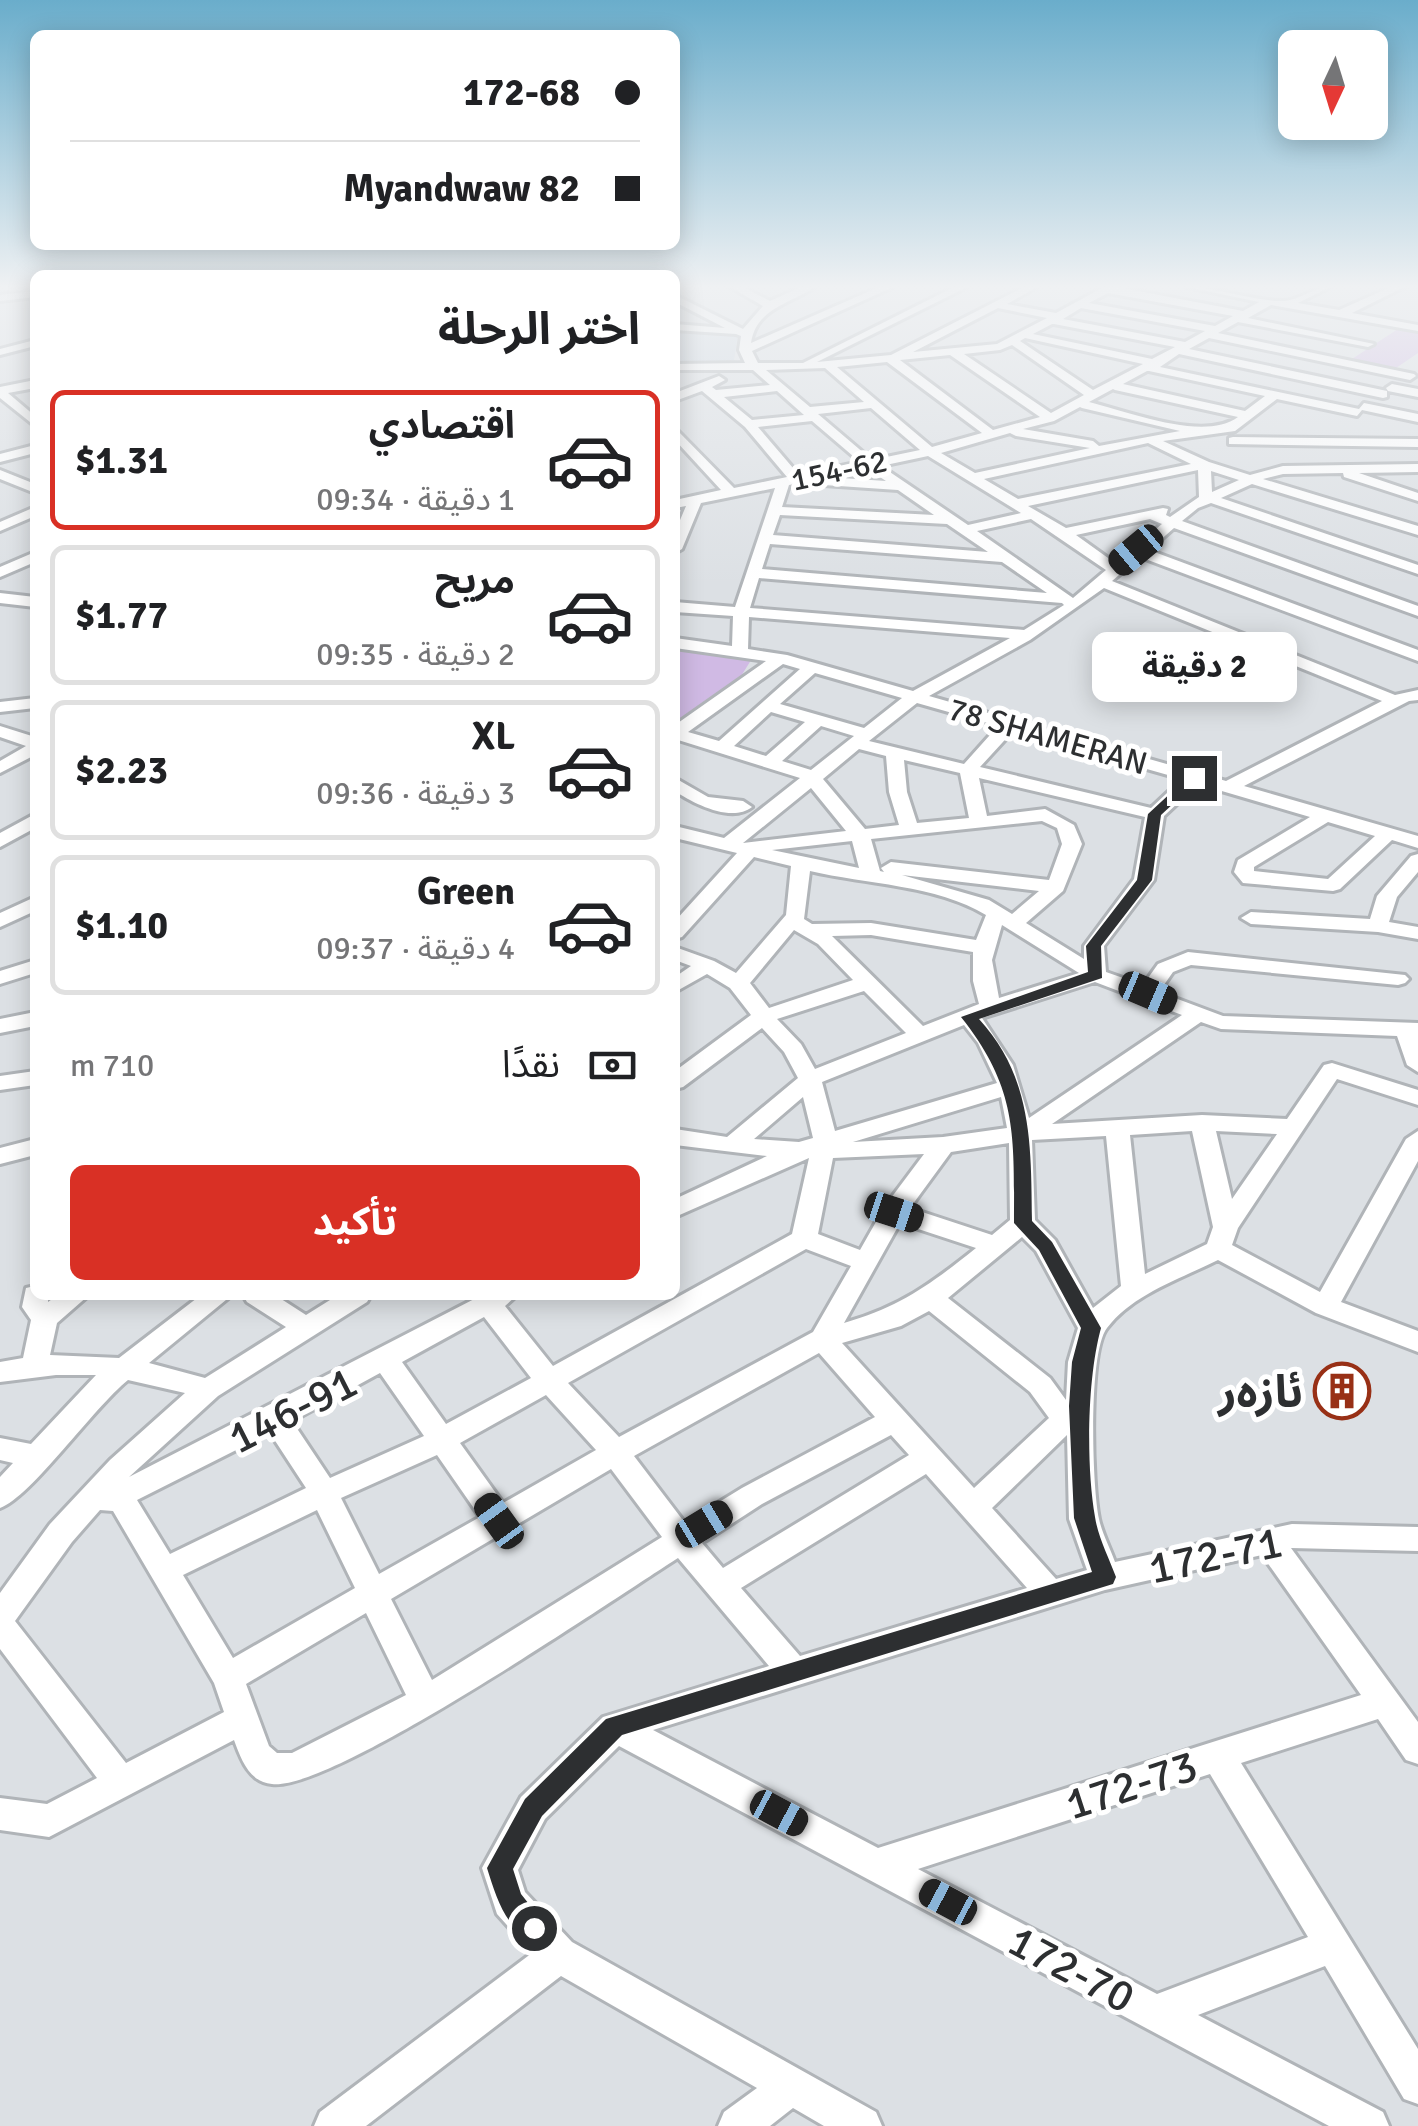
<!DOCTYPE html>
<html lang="ar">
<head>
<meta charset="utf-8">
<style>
	body { margin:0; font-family:Signika,"Noto Sans Arabic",sans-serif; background:#f6f6f6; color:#202124; direction:rtl; height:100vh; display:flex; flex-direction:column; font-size:38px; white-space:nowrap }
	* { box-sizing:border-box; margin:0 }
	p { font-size:32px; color:#757577 }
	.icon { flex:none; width:55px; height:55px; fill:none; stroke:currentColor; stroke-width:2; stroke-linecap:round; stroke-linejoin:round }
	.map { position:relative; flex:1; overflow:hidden; direction:ltr }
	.details { position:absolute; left:30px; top:270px; width:650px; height:1030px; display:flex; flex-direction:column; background:#fff; border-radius:15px; box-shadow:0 5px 25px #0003; direction:rtl }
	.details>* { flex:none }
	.hud { position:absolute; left:30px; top:30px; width:650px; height:220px; border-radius:15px; box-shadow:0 5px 25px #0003; direction:rtl; display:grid; align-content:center; height:220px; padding:0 40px; background:#fff }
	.needle { width:65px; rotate:184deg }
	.fabs { position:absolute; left:1278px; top:30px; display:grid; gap:20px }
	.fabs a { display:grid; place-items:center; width:110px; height:110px; border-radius:15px; background:#fff; box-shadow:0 5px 25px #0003; font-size:50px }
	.end { position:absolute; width:45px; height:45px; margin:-22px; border:12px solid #2d2f31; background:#fff; box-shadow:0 0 0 5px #fff }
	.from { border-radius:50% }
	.bubble { position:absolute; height:70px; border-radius:15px; background:#fff; box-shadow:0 5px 25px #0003; font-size:32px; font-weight:700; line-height:70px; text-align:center; direction:rtl }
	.car { position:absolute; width:30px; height:60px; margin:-30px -15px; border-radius:12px; box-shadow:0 0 8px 2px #0007; background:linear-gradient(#222 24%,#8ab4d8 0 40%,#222 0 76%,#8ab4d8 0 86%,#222 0) }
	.hud b { display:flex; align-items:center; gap:35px; height:95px; font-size:38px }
	.hud b+b { border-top:2px solid #e0e0e0 }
	.hud i { width:25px; height:25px; background:#202124 }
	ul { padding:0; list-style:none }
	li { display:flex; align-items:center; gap:30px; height:140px; margin:0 20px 15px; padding:0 20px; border:5px solid #e0e0e0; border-radius:15px }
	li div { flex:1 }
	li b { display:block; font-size:38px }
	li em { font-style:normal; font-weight:700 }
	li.current { border-color:#d93025 }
	li>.icon { width:90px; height:90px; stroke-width:1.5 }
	h2 { padding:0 40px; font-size:45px; line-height:120px }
	.pay { display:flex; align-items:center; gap:25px; height:110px; padding:0 40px; font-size:38px }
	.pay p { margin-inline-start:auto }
	.cta { display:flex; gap:20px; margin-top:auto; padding:20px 40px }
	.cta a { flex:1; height:115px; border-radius:15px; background:#d93025; color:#fff; font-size:40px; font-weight:700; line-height:115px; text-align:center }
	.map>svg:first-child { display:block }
</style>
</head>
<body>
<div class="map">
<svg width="1418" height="2126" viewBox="0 0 1418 2126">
	<rect width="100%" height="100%" fill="#dce0e4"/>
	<path fill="#ccd6e0" d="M675 328 738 334 734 361 675 364Z"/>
	<path fill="#d0bae4" d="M1398 329 1418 332V353L1396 368 1352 359Z
		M675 647 753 657 738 681 675 722Z"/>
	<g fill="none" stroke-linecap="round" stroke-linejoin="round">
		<g stroke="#b0b4b8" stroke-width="6">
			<path id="minor" d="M730 287H743L770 301 801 287H815C790 304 756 308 751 343L879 287H893L752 351 758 363H803L954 287H967L817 362 891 355 1024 287H1037L1007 304 1056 313 1102 288 1117 287 1243 311 1259 302 1187 287C1218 287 1256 302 1284 301 1300 300 1313 287 1330 287L1298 303 1339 310 1391 287H1404L1352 313 1418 325V331L1271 305 1248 318 1374 344 1368 347 1238 322 1218 333 1414 374 1416 376 1410 380 1209 338 1189 349 1387 391V397L1383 398 1179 354 1160 367 1359 409 1364 403 1418 414V422L1362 410 1357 416 1277 399 1235 431 1163 441 1209 462 1250 475 1283 466 1418 464V472L1359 473 1418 493V501L1344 477 1343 473 1283 474 1263 479 1418 526V535L1252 484 1221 498 1418 565V574L1211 503 1198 508 1182 521 1418 606V616L1174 528 1149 550 1418 650V661L1140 557 1112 581 1395 695 1418 690V700L1409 701 1244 786 1418 836V848L1392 840 1340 889 1333 891 1243 883 1234 872 1238 860 1310 817 1198 784 1164 816 1154 880 1104 946 1106 972 1143 985 1158 964 1188 952 1405 975 1409 979 1405 983 1398 985 1191 965 1173 972 1159 992 1223 1016 1418 1023V1072L1407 1065 1397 1036 1221 1029 1201 1022 1052 1124 1202 1115 1287 1119 1324 1065 1332 1063 1418 1090V1105L1337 1079 1238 1228 1232 1245 1320 1292 1406 1139 1418 1131V1161L1341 1302 1418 1331V1352L1316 1313 1218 1260C1180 1279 1133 1294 1107 1328 1088 1352 1092 1486 1099 1519 1102 1533 1110 1548 1115 1562L1292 1524 1418 1527V1551L1291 1548 1418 1722V1764L1406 1760 1378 1719 1241 1763 1418 2049V2104L1404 2099 1325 1966 1198 2015 1383 2112 1389 2126H1329L619 1746 545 1819 518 1870 525 1892 572 1942 876 2112 882 2126H824L793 2108 770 2126H718L724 2112 757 2088 561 1976 366 2126H314L320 2112 532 1953 497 1914 482 1868 521 1797 603 1717 769 1666 678 1558C612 1600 332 1792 272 1784 249 1782 241 1759 234 1740L49 1837 0 1830V1798L47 1804 97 1778 0 1649V1593L50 1524 110 1460 185 1393 128 1380C94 1407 31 1497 0 1508V1477L13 1463 0 1460V1438L31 1444 96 1375H56L0 1382V1362L23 1358 31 1320 22 1307 26 1288 35 1286V1295H48V1302L58 1295H89L57 1323 50 1355 119 1358 201 1295H232L149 1363 205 1378 286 1327 247 1302 243 1295H275L306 1315 338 1295H371L367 1302 218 1396 129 1477 482 1295H517L505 1306 553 1366 792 1234 809 1158 675 1217V1199L767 1156 675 1145V1129L727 1137 798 1078 784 1052 762 1028 683 1087 675 1089V1071L751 1015 730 988 707 974 675 992V977L691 966 675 960V947L714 961 736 973 786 915 791 866 754 857 682 937 675 939V921L737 853 675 838V826L724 838 800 778 675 739V725L766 661 675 648V638L732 646 733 616 675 612V602L735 607 775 488 701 503 682 549 675 553V532L686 506 675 508V500L721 490 675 440V428L734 488 787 477 745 427 702 391 675 401V393L719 376 725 380 712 387 716 390 770 385 753 370H675V364L745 363 739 350 741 336 736 334 675 330V324L725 328 675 302V295L743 329 763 306ZM1108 293 1233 316 1215 326 1089 303ZM998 308 1047 318 997 344 913 352ZM1081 308 1205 331 1185 342 1063 319ZM1052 324H1054L1175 347 1152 359 1033 334ZM1025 338 1143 364 1093 390 1020 341ZM1012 345 1084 395 1051 413 964 354 1000 350ZM950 355 1040 417 993 430 900 360ZM887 362 982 433 932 447 837 367ZM825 368 864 402 810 407 766 370ZM1147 371H1149L1265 396 1245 411 1123 384ZM1113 389 1115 390 1238 417C1204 442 1130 412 1089 402ZM777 391 804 415 752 420 724 397ZM1080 407 1082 408 1180 431 1099 446 1093 441 1023 429 1054 421ZM871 408 920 450 872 460 818 414ZM812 421 860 462 799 475 758 427ZM1010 433 1016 436 1090 448 975 473 941 453ZM1148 443 1191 464 1018 499 984 479ZM928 456 1021 513 968 525 881 466ZM868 469 886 481 826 477ZM1198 470 1199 497 1170 517 1166 515 1168 509 1163 508 1066 528 1028 506ZM1211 471 1239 480 1212 492ZM819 479V484L824 485 898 490 934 515 782 507 789 485ZM780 515 947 524 988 552 773 535ZM1031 519 1106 570 1073 598 977 531ZM1150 519 1162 524 1115 563 1076 535ZM770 544 1002 562 1047 593 762 569ZM759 578 1062 603 1064 605 1024 630 750 608ZM1104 588 1382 701 1226 781 929 696 1030 640ZM749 617 1010 638 913 691 787 655 748 649ZM783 664 800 669 719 741 688 732ZM815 673 902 698 864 728 780 704ZM917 703 998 726 964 764 869 741ZM771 712 805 722 766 756 734 746ZM821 726 854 736 811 770 782 761ZM1013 731 1182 779 1151 808 980 767ZM859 749 886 756 889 792 899 825 865 829 823 779ZM904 760 960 773 969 818 917 823 907 792ZM979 778 1145 817 1134 879 1084 946V959L1026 923 1063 891 1082 844 1074 825 1045 809 987 816ZM811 788 846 831 743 843ZM1042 821 1057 828 1062 844 1049 880 891 862 881 868 884 872 880 871 871 839ZM1328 822 1375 836 1328 879 1254 871V867ZM852 841 859 868 772 850ZM810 871C865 884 937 885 986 915L976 940 871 923 812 924 804 919ZM902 875 1039 891 1012 914 989 900ZM1002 925 1079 973 999 998 992 960ZM794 930 818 944 853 980 769 1008 750 983ZM871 935 973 952V981L979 1004 923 1026 832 936ZM1095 982 1182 1015 1029 1118 1013 1065 982 1018ZM864 991 906 1033 815 1069 801 1044 777 1019ZM964 1025 978 1043 997 1083 835 1131 822 1082ZM803 1097 813 1138 799 1142 754 1139ZM1001 1097 1007 1128 943 1137 853 1142ZM1192 1131 1213 1227 1207 1244 1145 1274 1130 1135ZM1216 1131 1277 1134 1232 1199ZM1106 1136 1121 1286 1093 1308 1055 1240 1035 1220 1032 1140ZM1009 1143 1010 1220 992 1235 910 1208 951 1152ZM924 1154 885 1206 860 1250 818 1234 833 1158ZM900 1223 976 1248C931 1284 900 1307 844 1323ZM1022 1237 1036 1251 1078 1328 1068 1362 1066 1400 1050 1378 948 1298ZM806 1249 851 1266 813 1332 619 1437 568 1383ZM929 1311 1030 1392 1049 1418 974 1488 842 1343 901 1326ZM484 1317 531 1378 446 1424 402 1362ZM819 1353 875 1417 742 1488 685 1523 634 1456ZM380 1373 424 1436 330 1478 292 1421ZM546 1395 596 1450 503 1503 460 1443ZM270 1433 306 1488 170 1554 137 1500ZM891 1435 909 1455 723 1568 702 1543 762 1504ZM1067 1435 1069 1519 1087 1570 1056 1579 992 1508ZM437 1455 480 1517 379 1574 341 1498ZM611 1469 662 1537 432 1680 391 1599ZM926 1474 1027 1588 800 1656 741 1588ZM100 1510 113 1511 214 1683 224 1712 126 1763 15 1621 72 1542ZM317 1510 355 1588 233 1658 183 1575ZM1262 1555 1361 1695 878 1848 653 1730 1105 1590ZM366 1613 406 1695 292 1753H277L269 1746 246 1684ZM1210 1774 1308 1937 1157 1994 918 1869Z
				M35 291V297L0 301V295Z
				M35 340V346L0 355V349Z
				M35 380V388L8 393 35 416V426L0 398V387Z
				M1392 384 1418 389V397L1388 391 1386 388Z
				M1233 437 1418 439V447L1229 444V438Z
				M35 445V453L0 462V454Z
				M0 470 35 484V493L0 479Z
				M35 507V516L0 531V522Z
				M35 552V562L0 577V567Z
				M0 593 35 597V607L0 603Z
				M35 698V708L0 712V702Z
				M0 726 35 737V755L0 773V761L26 746 0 737Z
				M675 778 708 797 743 801 752 807C732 823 694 804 675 791Z
				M35 814V828L0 847V833Z
				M1418 854V872L1397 897 1389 922 1418 927V939L1378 932 1251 924 1241 918 1251 912 1370 919 1377 896 1411 856Z
				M35 897V911L0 927V913Z
				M35 960V973L0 984V971Z
				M35 1012V1026L0 1033V1019Z
				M35 1071V1085L0 1090V1076Z
				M35 1139V1155L0 1164V1148Z"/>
		</g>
		<use href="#minor" fill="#fff" fill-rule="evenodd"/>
	</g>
	<linearGradient id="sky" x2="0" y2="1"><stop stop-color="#6aadcb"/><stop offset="0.49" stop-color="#eff1f3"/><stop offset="1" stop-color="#eff1f3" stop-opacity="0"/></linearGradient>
	<rect width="1418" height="585" fill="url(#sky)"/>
	<path fill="#2d2f31" d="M1189 776 1201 778 1161 815 1152 880 1101 946 1102 978 979 1019C1033 1078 1031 1146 1032 1221L1052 1242 1101 1328C1087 1379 1086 1465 1095 1517 1098 1537 1109 1558 1116 1577L1113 1584 622 1735 542 1816 513 1869 521 1894 548 1928 544 1937 534 1941C505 1929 496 1896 487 1868L525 1799 606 1719 1092 1572 1074 1518 1069 1406 1072 1362 1081 1328 1039 1250 1014 1223C1014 1135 1018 1089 961 1017L1088 972 1086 946 1137 880 1148 814Z"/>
	<defs>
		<g id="building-ring" transform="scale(2.875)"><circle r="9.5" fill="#fff" stroke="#983016" stroke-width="1.5"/><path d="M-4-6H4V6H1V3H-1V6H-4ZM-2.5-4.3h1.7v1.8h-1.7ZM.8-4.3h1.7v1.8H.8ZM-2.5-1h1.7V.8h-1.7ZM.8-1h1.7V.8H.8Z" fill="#983016"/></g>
	</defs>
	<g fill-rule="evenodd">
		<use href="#building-ring" x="1342" y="1391"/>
	</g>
	<g text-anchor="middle" stroke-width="10" stroke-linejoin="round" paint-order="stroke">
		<g font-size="32" fill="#2d2f31" stroke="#fff">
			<text transform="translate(839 470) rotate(-12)" y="11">154-62</text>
			<text transform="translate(1048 736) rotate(16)" y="11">78 SHAMERAN</text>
		</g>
		<g font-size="45" font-weight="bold" fill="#2d2f31" stroke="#fff" text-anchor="end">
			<text x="1303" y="1407">ئازەر</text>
		</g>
		<g font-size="45" fill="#2d2f31" stroke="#fff">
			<text transform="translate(292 1409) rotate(-27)" y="16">146-91</text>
			<text transform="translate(1215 1554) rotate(-12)" y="16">172-71</text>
			<text transform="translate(1131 1784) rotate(-18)" y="16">172-73</text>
			<text transform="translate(1072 1968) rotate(28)" y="16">172-70</text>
		</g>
	</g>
</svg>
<div class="fabs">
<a><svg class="needle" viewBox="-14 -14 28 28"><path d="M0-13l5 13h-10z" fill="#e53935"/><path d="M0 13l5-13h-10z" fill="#757577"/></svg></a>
</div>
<i class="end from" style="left:534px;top:1928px"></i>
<i class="end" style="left:1194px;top:778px"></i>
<div class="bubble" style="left:1092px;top:632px;width:205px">2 دقيقة</div>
<i class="car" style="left:1136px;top:550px;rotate:230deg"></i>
<i class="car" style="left:1148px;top:993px;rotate:113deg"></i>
<i class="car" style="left:894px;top:1212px;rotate:108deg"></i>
<i class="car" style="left:499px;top:1521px;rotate:324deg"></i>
<i class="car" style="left:704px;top:1524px;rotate:59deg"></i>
<i class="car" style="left:779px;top:1813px;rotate:118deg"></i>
<i class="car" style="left:948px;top:1902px;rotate:298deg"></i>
<div class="hud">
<b><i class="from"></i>172-68</b>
<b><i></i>82 Myandwaw</b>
</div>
<section class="details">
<h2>اختر الرحلة</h2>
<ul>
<li class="current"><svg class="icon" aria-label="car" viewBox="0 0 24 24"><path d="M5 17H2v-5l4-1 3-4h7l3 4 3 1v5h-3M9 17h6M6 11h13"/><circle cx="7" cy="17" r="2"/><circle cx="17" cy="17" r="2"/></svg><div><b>اقتصادي</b><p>1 دقيقة · 09:34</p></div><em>$1.31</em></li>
<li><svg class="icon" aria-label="car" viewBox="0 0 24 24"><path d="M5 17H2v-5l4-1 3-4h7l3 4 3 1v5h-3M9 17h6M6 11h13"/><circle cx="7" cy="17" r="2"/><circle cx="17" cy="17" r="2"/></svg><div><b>مريح</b><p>2 دقيقة · 09:35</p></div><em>$1.77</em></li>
<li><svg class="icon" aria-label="car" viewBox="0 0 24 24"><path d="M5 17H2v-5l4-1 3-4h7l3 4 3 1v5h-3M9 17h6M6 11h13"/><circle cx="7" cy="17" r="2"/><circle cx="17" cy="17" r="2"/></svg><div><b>XL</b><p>3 دقيقة · 09:36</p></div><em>$2.23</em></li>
<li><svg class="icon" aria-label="car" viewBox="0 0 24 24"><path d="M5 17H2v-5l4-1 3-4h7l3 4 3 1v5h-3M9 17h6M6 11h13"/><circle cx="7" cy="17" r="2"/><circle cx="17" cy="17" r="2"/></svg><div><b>Green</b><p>4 دقيقة · 09:37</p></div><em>$1.10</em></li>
</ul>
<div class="pay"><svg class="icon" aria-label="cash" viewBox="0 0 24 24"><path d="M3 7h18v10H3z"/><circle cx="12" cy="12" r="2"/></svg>نقدًا<p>710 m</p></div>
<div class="cta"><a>تأكيد</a></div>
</section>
</div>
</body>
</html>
